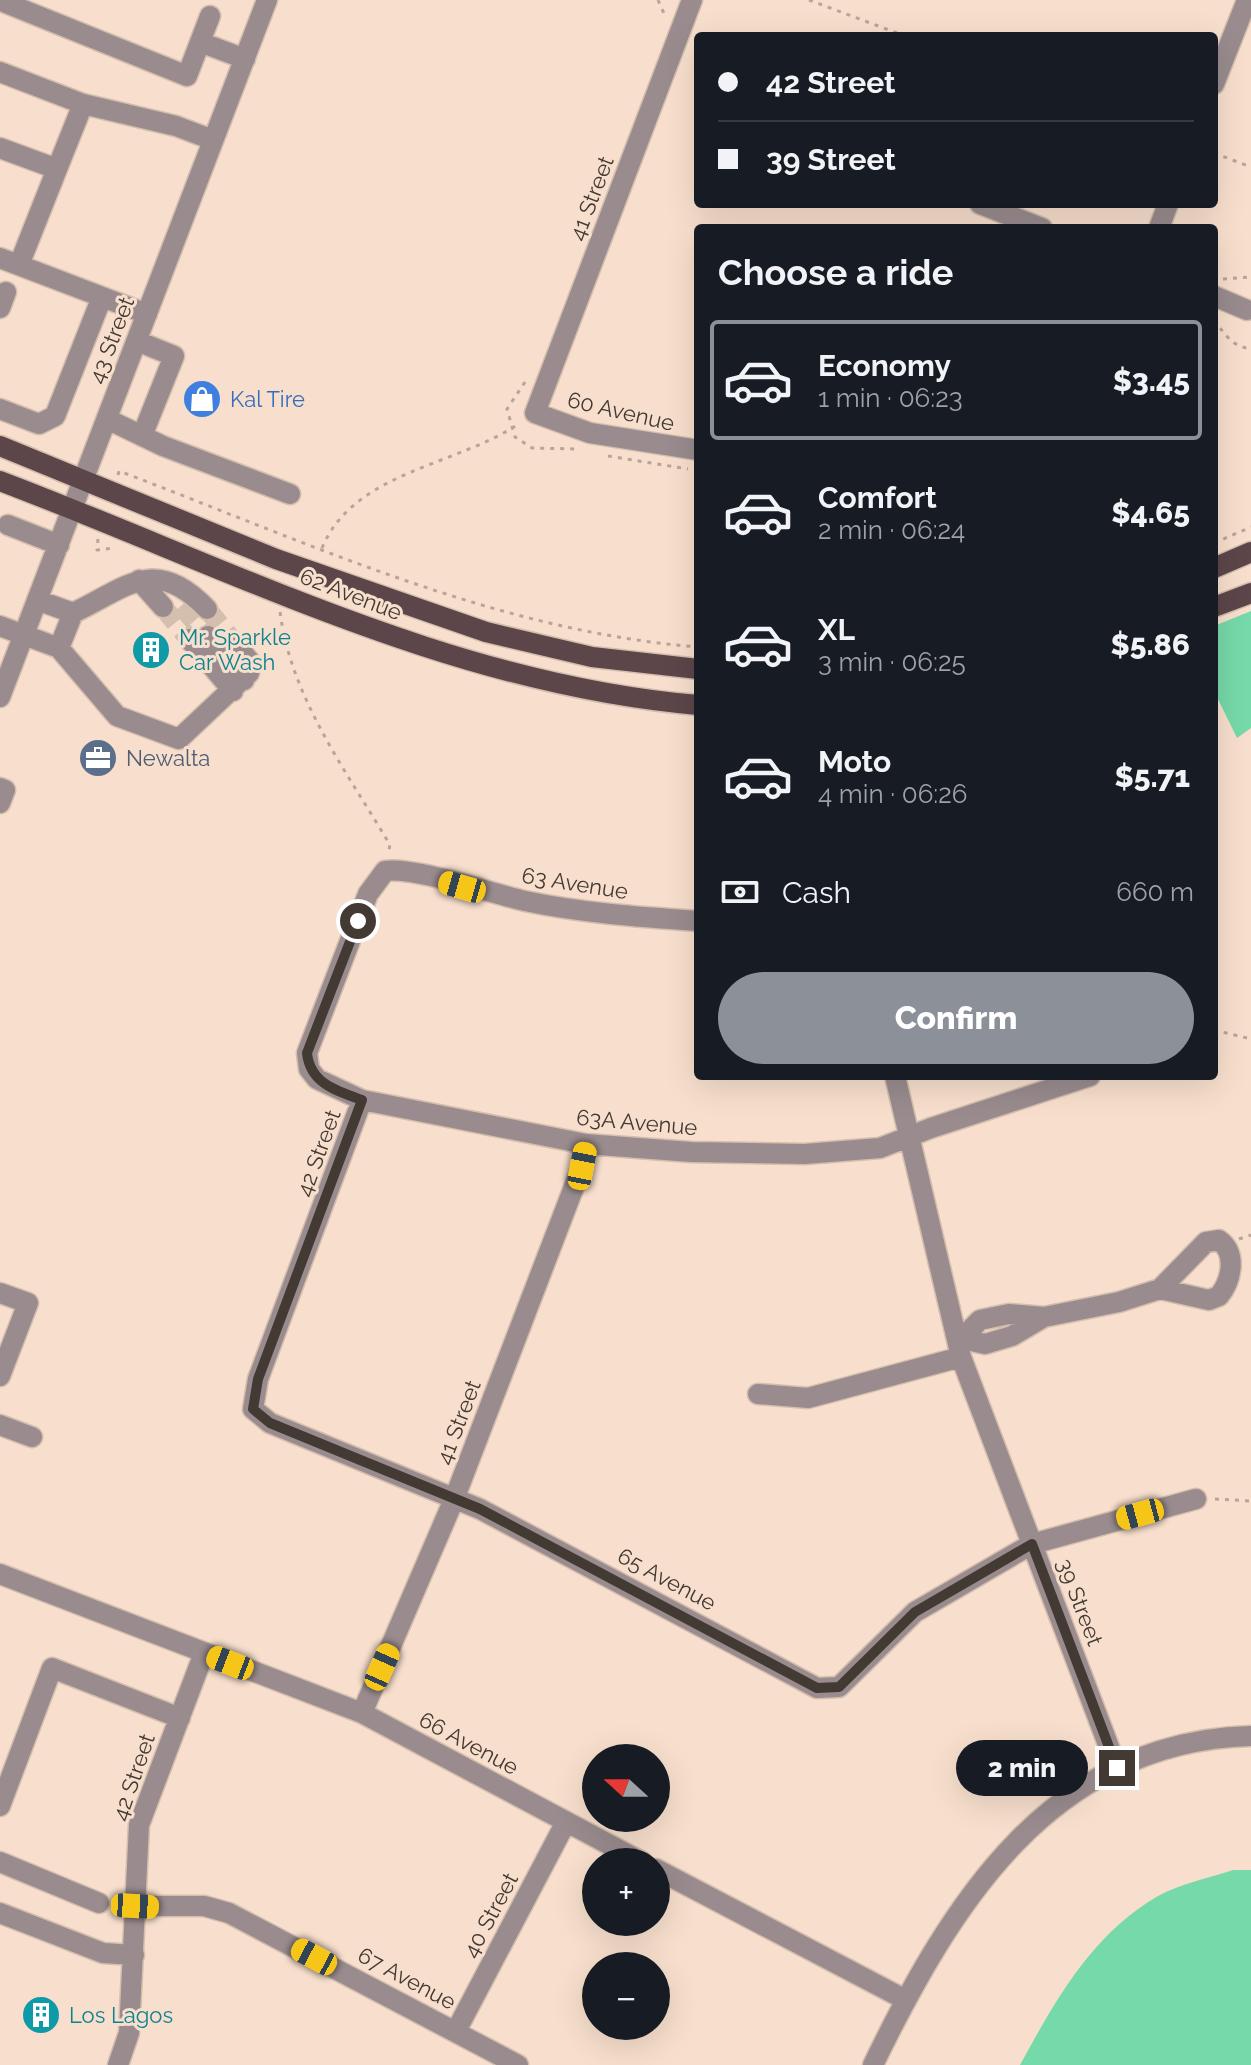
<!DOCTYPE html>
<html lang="en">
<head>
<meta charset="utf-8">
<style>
	body { margin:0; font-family:Raleway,sans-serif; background:#20242c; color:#f1f3f6; height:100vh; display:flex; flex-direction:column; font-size:30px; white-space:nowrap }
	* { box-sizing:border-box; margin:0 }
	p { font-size:26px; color:#9ea1a6 }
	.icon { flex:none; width:44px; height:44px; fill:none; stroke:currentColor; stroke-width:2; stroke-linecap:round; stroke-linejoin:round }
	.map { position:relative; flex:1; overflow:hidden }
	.details { position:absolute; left:694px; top:224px; width:524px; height:856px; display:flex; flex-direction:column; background:#171b24; border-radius:8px; box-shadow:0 8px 32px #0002 }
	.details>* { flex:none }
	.banner { position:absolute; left:694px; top:32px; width:524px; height:176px; border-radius:8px; box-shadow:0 8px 32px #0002; display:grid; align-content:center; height:176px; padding:0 24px; background:#171b24 }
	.needle { width:52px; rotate:291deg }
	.tools { position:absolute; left:582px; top:1744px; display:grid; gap:16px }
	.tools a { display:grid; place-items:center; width:88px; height:88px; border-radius:50%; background:#171b24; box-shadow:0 8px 32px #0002; font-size:40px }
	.end { position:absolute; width:36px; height:36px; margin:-18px; border:10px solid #433a33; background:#fff; box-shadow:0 0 0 4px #fff }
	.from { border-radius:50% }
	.bubble { position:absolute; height:56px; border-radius:28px; background:#171b24; box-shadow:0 8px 32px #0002; font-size:26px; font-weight:800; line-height:56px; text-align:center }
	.car { position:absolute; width:24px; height:48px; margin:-24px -12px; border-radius:10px; box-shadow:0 0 6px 2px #0007; background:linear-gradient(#f5c518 24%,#345 0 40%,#f5c518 0 76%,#345 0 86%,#f5c518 0) }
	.banner b { display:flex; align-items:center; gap:28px; height:76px; font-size:30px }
	.banner b+b { border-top:2px solid #363941 }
	.banner i { width:20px; height:20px; background:#f1f3f6 }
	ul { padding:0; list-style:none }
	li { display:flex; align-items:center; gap:24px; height:120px; margin:0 16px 12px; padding:0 8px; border:4px solid transparent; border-radius:8px }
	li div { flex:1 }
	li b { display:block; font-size:30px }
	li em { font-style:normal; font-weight:800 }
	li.active { border-color:#8c9099 }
	li>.icon { width:72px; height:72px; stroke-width:1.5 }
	h2 { padding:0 24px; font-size:36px; line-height:96px }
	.pay { display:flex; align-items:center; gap:20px; height:88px; padding:0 24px; font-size:30px }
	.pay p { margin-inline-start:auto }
	.cta { display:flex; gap:16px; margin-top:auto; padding:16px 24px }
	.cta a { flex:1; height:92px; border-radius:48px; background:#8c9099; color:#fff; font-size:32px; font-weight:800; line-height:92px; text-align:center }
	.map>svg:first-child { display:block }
</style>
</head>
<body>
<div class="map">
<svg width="1251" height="2065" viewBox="0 0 1251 2065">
	<rect width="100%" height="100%" fill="#f8dfcd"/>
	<path fill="#76d9a9" d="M1251 611V728L1237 738 1214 691V626Z
		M1233 1870H1251V2065H1020C1055 2001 1092 1934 1158 1896 1180 1884 1209 1878 1233 1870Z"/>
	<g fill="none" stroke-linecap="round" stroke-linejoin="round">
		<path stroke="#d4beae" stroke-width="20" stroke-dasharray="20 10" stroke-linecap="butt" d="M181 606 208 636
			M163 607 189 639
			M207 609 234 642"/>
		<g stroke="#d4beae" stroke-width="23">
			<path id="minor" d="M7 0 6 3 187 76 210 16
				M692 0 535 413 590 433 698 450
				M200 42 245 59
				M0 72 83 104 176 126 213 140
				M1214 84 1247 0
				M0 148 57 169 19 265
				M57 169 83 104
				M980 204 1042 228
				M1159 228 1168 204
				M0 258 147 314
				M1214 296 1247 310
				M0 308 6 292
				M137 341 174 356 142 436
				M0 409 39 424 55 416 102 297
				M107 419 163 446 290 494
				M8 525 59 545
				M139 580 163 607
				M73 613C126 588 155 554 207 609
				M0 626 59 648 73 613 37 600
				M208 636 244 680
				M189 639 233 691
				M59 648 117 716 179 739 249 673 251 663 234 642
				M0 697 267 0
				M0 788 5 790 0 803
				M698 921C640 917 582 913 525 901 490 893 416 867 385 871L368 894 307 1053 309 1069 317 1079 362 1100 586 1144 691 1152 805 1154 880 1148 931 1128 1090 1076
				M895 1076 961 1357 1117 1768
				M362 1100 258 1379 253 1409 270 1423 480 1509 817 1688 839 1687 915 1612 1032 1544 1196 1499
				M0 1293 28 1303 0 1376
				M963 1337 980 1320 1009 1314 1044 1317 1119 1302 1160 1289 1209 1300 1219 1296C1232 1280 1237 1253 1219 1240L1206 1242 1160 1289
				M957 1338 985 1344 1012 1336 1044 1317
				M758 1394 808 1398 961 1357
				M0 1425 32 1437
				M0 1574 362 1713 642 1862
				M362 1713 455 1497 582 1166 586 1144
				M0 1806 52 1668 180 1718
				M0 1862 99 1903
				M656 1869 906 2000
				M135 1906H204L229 1913 518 2065
				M0 1913 103 1953 134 1955
				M456 2031 566 1822
				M118 2065 129 2033 139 1825 204 1653
				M873 2065C951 1904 1051 1741 1251 1736"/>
		</g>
		<g stroke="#d4beae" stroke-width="23">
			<path id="major" d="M0 446 276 559 486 632 592 657 698 669
				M0 481C230 568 450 684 698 705
				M1214 568 1251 552
				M1214 607 1251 593"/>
		</g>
		<path stroke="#b8a597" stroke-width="3" stroke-dasharray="4 6" stroke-linecap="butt" d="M658 0 666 18
			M809 0 905 36
			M1214 153 1251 167
			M1223 279 1251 277
			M1214 320C1226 335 1231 346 1251 349
			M525 382 507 409 515 437 532 448 578 449
			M608 456 688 469
			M118 475 119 471C307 542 495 631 698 647
			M98 539 97 550 114 548
			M1214 543 1251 527
			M322 548C354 471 457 466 520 423
			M280 612C291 698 347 772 390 845L388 854
			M1214 1030 1251 1039
			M1239 1239 1251 1235
			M1215 1499 1251 1501"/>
		<use href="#minor" stroke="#9a8c8e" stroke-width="20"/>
		<use href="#major" stroke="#5c4649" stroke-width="20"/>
	</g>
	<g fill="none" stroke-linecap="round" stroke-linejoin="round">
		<path stroke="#433a33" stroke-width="10" d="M358 921 307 1053C310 1083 336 1091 362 1100L258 1379 253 1409 270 1423 480 1509 817 1688 839 1687 915 1612 1032 1544 1117 1768"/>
	</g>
	<defs>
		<g id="shop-disc" transform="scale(2)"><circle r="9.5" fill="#3f7fe0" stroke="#f8dfcd"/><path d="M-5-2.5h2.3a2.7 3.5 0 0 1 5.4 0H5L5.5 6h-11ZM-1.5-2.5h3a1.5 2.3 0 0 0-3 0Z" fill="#fff"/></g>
		<g id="building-disc" transform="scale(2)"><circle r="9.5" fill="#0f9aa8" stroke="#f8dfcd"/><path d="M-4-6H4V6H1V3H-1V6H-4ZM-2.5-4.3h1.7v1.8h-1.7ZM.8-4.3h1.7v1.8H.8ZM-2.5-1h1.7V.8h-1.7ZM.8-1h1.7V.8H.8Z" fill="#fff"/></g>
		<g id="office-disc" transform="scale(2)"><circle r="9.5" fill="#5c6f8a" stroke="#f8dfcd"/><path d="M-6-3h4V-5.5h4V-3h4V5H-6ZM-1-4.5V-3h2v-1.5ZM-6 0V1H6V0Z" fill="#fff"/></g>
	</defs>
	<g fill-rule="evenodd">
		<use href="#shop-disc" x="202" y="399"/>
		<use href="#building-disc" x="151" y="650"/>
		<use href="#office-disc" x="98" y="758"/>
		<use href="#building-disc" x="41" y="2015"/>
	</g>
	<g text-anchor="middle" stroke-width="6" stroke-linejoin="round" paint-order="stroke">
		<g font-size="22" fill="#433a33" stroke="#f8dfcd">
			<text transform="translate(591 198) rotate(-69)" y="8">41 Street</text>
			<text transform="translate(111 340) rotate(-69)" y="8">43 Street</text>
			<text transform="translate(621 411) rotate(13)" y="8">60 Avenue</text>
			<text transform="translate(351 594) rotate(21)" y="8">62 Avenue</text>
			<text transform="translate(575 883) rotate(9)" y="8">63 Avenue</text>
			<text transform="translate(637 1122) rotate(5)" y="8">63A Avenue</text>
			<text transform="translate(318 1153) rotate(-70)" y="8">42 Street</text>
			<text transform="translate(458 1422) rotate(-69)" y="8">41 Street</text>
			<text transform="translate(667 1579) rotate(28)" y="8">65 Avenue</text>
			<text transform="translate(1080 1602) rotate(69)" y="8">39 Street</text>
			<text transform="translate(469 1743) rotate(28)" y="8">66 Avenue</text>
			<text transform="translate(133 1777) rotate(-71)" y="8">42 Street</text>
			<text transform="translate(490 1915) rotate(-62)" y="8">40 Street</text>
			<text transform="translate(407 1978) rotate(28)" y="8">67 Avenue</text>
		</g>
		<g font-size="22" fill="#366cbe" stroke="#f8dfcd" text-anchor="start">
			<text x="230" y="407">Kal Tire</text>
		</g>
		<g font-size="22" fill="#0d838f" stroke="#f8dfcd" text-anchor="start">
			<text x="179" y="645">Mr. Sparkle<tspan x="179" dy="25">Car Wash</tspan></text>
			<text x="69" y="2023">Los Lagos</text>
		</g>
		<g font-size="22" fill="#4e5e75" stroke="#f8dfcd" text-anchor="start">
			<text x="126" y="766">Newalta</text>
		</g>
	</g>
</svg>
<div class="tools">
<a><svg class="needle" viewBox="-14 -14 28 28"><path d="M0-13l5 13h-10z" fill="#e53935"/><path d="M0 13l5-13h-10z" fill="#9ea1a6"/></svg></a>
<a>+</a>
<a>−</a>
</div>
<i class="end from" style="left:358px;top:921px"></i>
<i class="end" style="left:1117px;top:1768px"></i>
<div class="bubble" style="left:956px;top:1740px;width:132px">2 min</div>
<i class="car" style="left:462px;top:887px;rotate:286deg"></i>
<i class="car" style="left:582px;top:1166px;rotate:11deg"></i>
<i class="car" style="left:1140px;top:1514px;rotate:255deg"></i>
<i class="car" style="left:230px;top:1663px;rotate:291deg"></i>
<i class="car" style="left:382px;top:1667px;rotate:24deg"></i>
<i class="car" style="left:135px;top:1906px;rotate:93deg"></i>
<i class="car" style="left:314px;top:1957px;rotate:298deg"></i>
<div class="banner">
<b><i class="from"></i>42 Street</b>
<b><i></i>39 Street</b>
</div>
<section class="details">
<h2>Choose a ride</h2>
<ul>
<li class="active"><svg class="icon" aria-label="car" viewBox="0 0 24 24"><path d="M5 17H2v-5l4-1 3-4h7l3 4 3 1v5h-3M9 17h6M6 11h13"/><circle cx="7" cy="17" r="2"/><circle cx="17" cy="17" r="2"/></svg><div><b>Economy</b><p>1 min · 06:23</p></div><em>$3.45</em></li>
<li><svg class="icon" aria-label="car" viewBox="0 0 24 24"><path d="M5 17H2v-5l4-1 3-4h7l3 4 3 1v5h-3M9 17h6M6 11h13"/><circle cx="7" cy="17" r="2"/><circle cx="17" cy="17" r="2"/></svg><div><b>Comfort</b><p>2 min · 06:24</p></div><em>$4.65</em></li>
<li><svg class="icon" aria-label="car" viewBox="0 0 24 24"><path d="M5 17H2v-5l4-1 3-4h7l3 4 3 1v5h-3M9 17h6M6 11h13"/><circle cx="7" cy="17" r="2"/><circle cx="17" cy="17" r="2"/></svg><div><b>XL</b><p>3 min · 06:25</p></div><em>$5.86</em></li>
<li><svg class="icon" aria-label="car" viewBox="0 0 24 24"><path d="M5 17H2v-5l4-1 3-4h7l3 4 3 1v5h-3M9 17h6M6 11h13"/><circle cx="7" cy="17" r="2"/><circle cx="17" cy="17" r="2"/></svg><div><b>Moto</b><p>4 min · 06:26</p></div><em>$5.71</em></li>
</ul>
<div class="pay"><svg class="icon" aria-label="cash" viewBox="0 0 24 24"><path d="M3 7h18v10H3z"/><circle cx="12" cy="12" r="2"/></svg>Cash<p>660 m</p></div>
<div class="cta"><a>Confirm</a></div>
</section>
</div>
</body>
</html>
